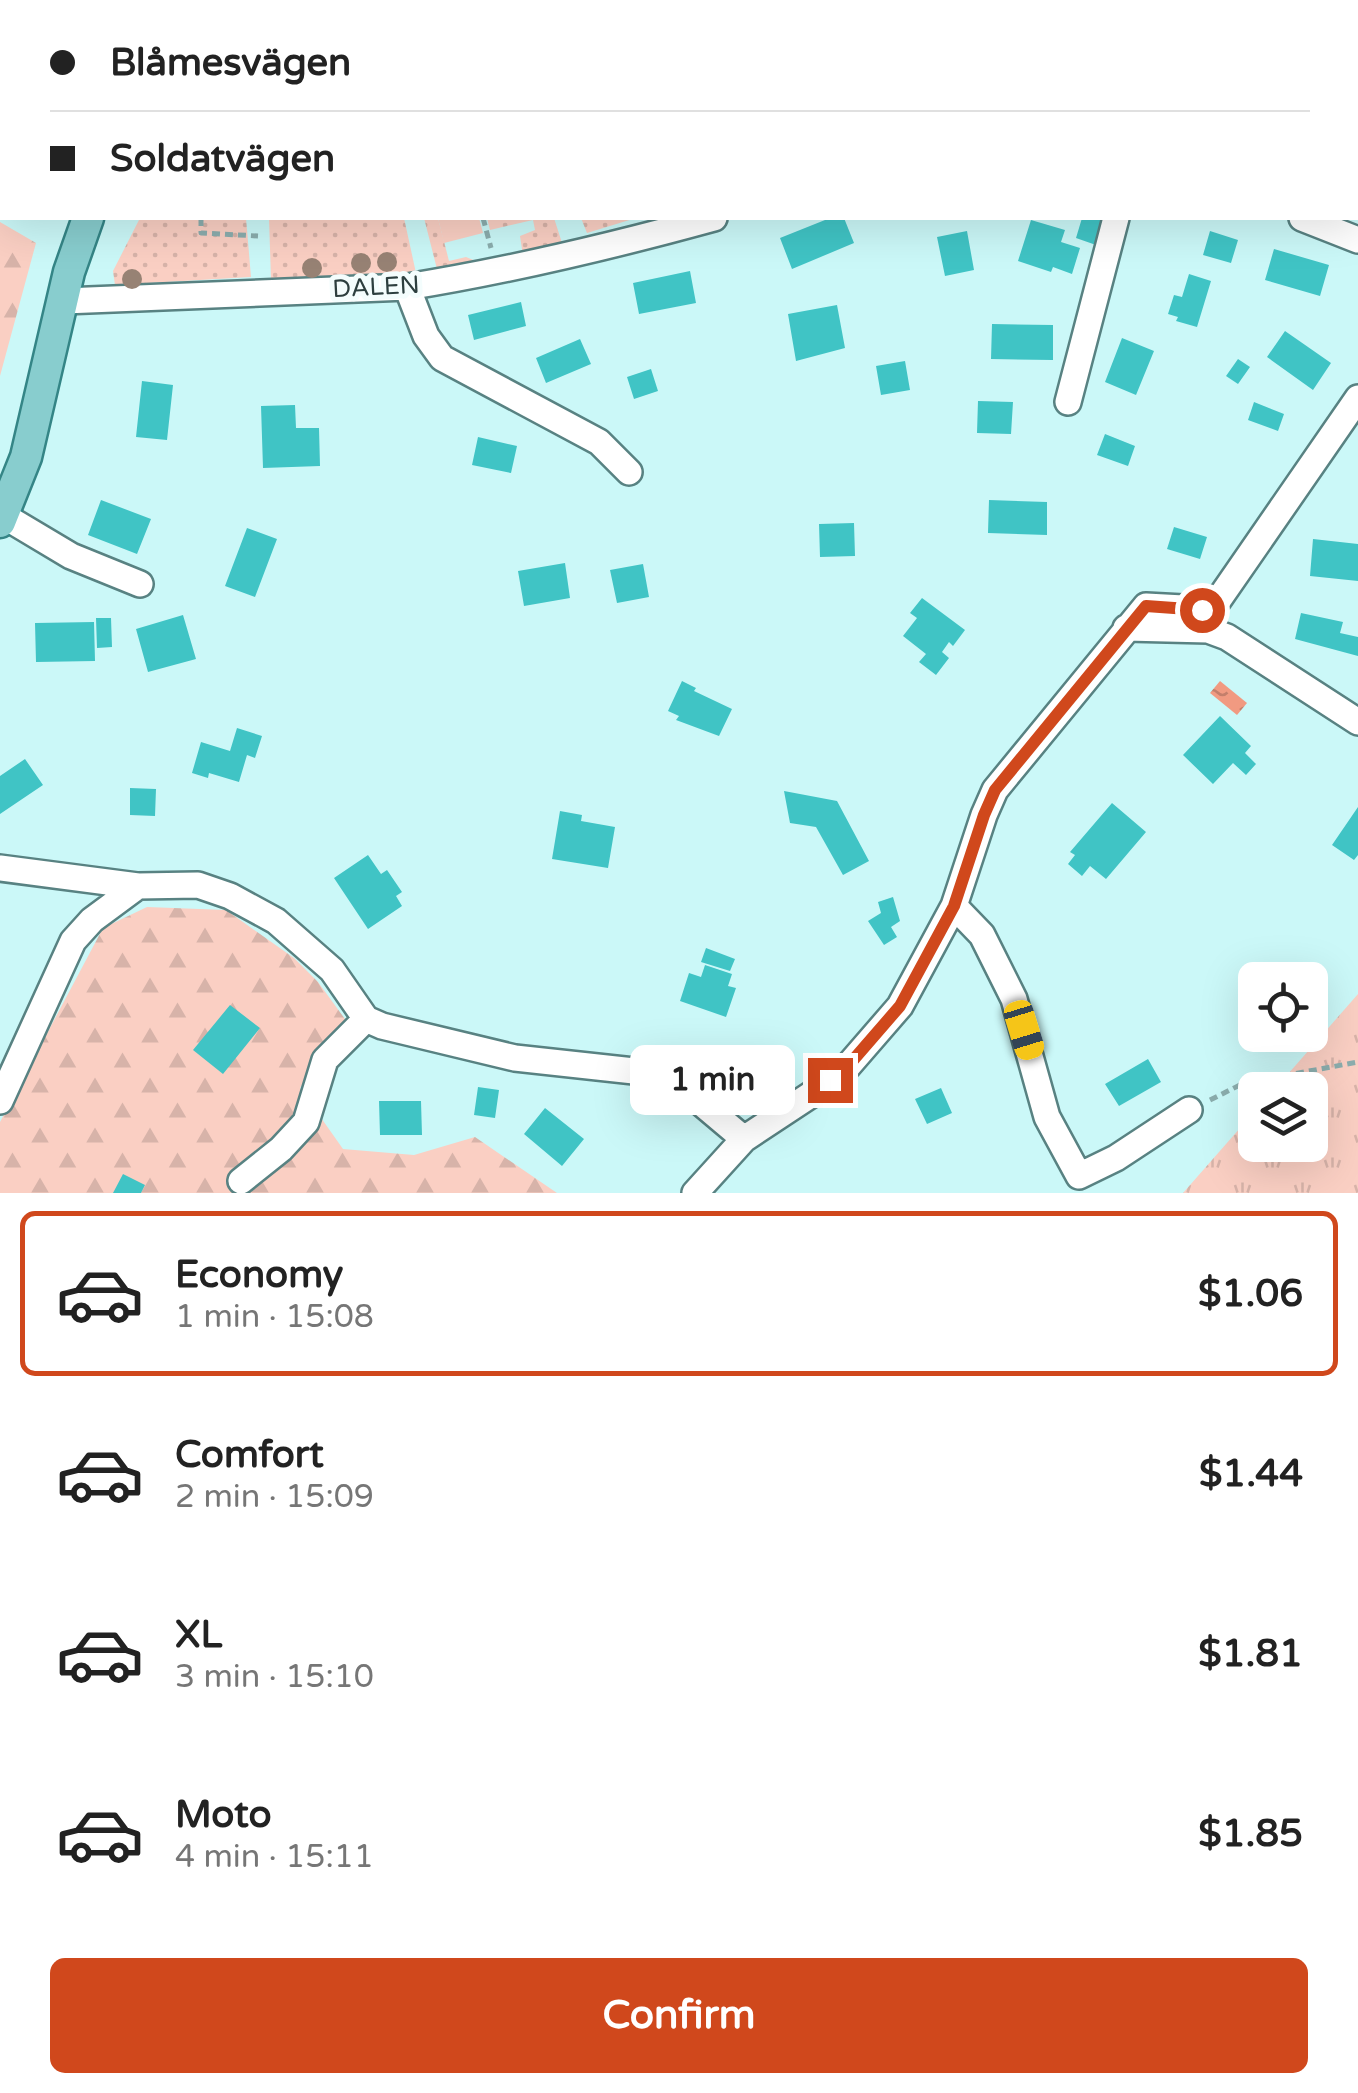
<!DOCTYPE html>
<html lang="en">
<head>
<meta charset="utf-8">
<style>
	body { margin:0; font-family:"Varela Round",sans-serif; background:#f2f2f2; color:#222; height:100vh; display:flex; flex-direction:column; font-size:38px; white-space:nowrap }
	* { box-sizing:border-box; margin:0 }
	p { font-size:32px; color:#767676 }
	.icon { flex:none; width:55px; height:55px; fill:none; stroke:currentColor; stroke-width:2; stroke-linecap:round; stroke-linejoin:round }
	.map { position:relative; height:1193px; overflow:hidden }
	.drawer { display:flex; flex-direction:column; background:#fff; flex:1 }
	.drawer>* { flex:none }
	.top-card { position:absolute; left:0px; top:0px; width:1360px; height:220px; box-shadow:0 10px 40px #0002; display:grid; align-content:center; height:220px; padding:0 50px; background:#fff }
	.buttons { position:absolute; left:1238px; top:962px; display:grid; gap:20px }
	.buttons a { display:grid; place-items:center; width:90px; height:90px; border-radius:15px; background:#fff; box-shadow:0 10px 40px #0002; font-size:50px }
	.end { position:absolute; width:45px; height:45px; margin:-22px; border:12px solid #d0481c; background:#fff; box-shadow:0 0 0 5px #fff }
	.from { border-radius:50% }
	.bubble { position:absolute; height:70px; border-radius:15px; background:#fff; box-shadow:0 10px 40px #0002; font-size:32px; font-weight:700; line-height:70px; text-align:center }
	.car { position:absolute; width:30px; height:60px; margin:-30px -15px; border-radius:12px; box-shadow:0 0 8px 2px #0007; background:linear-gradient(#f5c518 24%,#345 0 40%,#f5c518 0 76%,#345 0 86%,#f5c518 0) }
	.top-card b { display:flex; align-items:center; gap:35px; height:95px; font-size:38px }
	.top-card b+b { border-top:2px solid #e0e0e0 }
	.top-card i { width:25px; height:25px; background:#222 }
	ul { padding:18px 0 0; list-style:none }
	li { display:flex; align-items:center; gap:30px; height:165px; margin:0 20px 15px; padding:0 30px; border:5px solid transparent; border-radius:15px }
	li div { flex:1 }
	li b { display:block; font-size:38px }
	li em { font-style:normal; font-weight:700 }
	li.selected { border-color:#d0481c }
	li>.icon { width:90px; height:90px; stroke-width:1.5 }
	.primary-button { display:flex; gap:20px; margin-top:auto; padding:20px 50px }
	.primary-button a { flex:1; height:115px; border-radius:15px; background:#d0481c; color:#fff; font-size:40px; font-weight:700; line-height:115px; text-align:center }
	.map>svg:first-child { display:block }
</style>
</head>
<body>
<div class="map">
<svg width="1358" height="1193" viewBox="0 0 1358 1193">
	<defs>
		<pattern id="grass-dots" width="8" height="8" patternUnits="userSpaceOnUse" patternTransform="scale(2.5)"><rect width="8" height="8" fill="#facfc3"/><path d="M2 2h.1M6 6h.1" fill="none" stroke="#d7b3a9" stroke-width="1.8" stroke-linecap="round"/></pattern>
		<pattern id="forest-firs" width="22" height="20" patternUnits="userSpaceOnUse" patternTransform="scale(2.5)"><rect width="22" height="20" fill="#facfc3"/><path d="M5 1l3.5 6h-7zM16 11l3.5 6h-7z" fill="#d7b3a9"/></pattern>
		<pattern id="park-tufts" width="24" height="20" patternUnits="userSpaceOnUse" patternTransform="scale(2.5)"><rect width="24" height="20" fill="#facfc3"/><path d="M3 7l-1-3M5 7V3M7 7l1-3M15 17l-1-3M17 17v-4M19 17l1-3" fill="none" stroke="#d7b3a9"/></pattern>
		<pattern id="water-ripples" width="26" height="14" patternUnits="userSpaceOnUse" patternTransform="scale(2.5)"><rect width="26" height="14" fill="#f19a81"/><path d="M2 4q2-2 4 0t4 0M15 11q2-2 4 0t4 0" fill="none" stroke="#c47f6b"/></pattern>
	</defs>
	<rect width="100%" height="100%" fill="#cbf8f8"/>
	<path fill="url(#grass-dots)" d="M590 0H741L742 2H591Z
		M140 218H246L251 277 115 285 113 271Z
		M269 218H404L416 273 271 280Z
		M424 218H438L449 261 466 257 483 264 438 273Z
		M487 218H554L563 246 523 256 520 236 535 230 533 220 490 230Z
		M581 218H636L587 233Z"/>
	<path fill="url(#forest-firs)" d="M0 222 36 243 0 376Z
		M147 907 226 910 294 958 318 982 345 1019 300 1088 343 1149 414 1155 475 1137 557 1193H0V1122L103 928Z"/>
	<path fill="url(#park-tufts)" d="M1358 994V1193H1183L1255 1111V1145H1310V1090H1274Z"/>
	<path fill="#facfc3" d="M438 218H479L483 233 444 243Z"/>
	<path fill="url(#water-ripples)" d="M1220 681 1247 703 1237 715 1210 693Z"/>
	<path fill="#40c4c5" d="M830 218H844L854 243 792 269 780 238Z
		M1082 218H1104L1096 245 1076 238Z
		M1031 220 1065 230 1061 242 1080 248 1072 274 1053 267 1051 272 1018 261Z
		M967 231 974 270 945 276 937 237Z
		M1210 231 1238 240 1231 263 1203 255Z
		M1274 249 1329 265 1320 296 1265 280Z
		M690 271 696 303 639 314 633 283Z
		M1189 274 1211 281 1197 327 1176 321 1178 317 1168 314 1174 295 1182 297Z
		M521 302 526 326 474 340 468 315Z
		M837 305 845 348 796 361 788 314Z
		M992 324 1053 325V360L991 359Z
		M1285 331 1331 363 1313 390 1267 357Z
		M1122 338 1154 351 1136 395 1105 382Z
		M580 339 591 364 546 383 536 358Z
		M1238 359 1250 367 1238 384 1226 376Z
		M905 361 910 390 881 395 876 366Z
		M651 369 658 391 634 399 627 377Z
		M142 381 173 385 167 440 136 437Z
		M978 401 1013 402 1011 434 977 433Z
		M1254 402 1284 414 1278 431 1248 420Z
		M295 405 296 428H319L320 466 263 468 261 406Z
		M1105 434 1135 446 1128 466 1097 455Z
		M478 437 517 446 511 473 472 465Z
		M101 500 151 519 137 554 88 535Z
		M989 500 1047 502V535L988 533Z
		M854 523 855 556 820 557 819 524Z
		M1174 527 1207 537 1200 559 1167 549Z
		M247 528 277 539 255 597 225 586Z
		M1313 539 1358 544V581L1310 576Z
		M565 563 570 598 524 606 518 571Z
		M643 564 649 597 617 603 610 570Z
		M922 598 965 630 953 646 949 642 942 652 949 658 936 675 919 662 926 654 903 636 917 618 910 613Z
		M1301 613 1343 622 1340 633 1358 637V656L1295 639Z
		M183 615 196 659 148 672 136 629Z
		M96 618H111L112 647 97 648Z
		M94 622 95 661 36 662 35 623Z
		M682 681 696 688 694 691 732 709 719 736 676 720 679 716 668 711Z
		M1220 716 1251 746 1245 753 1256 764 1246 775 1233 763 1213 784 1183 755Z
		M237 728 262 736 255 758 247 755 239 782 209 773 208 778 192 773 201 742 230 751Z
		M25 759 43 785 0 814V776Z
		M130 788 156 789 155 816 130 815Z
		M784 791 837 801 869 861 843 875 816 827 790 823Z
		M1112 803 1146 832 1106 879 1090 866 1082 876 1068 864 1075 855 1070 852Z
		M1358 807V855L1354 860 1332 845Z
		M560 811 582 815 581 821 615 827 608 868 552 859Z
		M368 855 381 874 387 870 402 892 396 896 402 906 368 929 334 878Z
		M893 897 900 921 891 927 897 937 884 945 868 921 881 913 878 902Z
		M706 948 735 959 730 971 701 962Z
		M705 965 732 974 728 986 736 988 726 1017 680 1001 689 973 701 977Z
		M1255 988V1018L1240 1004Z
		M230 1005 260 1028 223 1074 193 1050Z
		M1148 1059 1161 1082 1119 1106 1105 1084Z
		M478 1087 499 1090 495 1118 474 1115Z
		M941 1088 952 1113 927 1124 915 1099Z
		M379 1101H421L422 1135H380Z
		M545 1108 584 1139 562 1166 524 1134Z
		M123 1174 145 1185 141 1193H113Z"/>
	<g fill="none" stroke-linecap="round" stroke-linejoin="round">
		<g stroke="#588282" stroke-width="30">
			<path id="minor" d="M1032 0 1035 2
				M1358 27V26
				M0 44H2
				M1302 218 1358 240
				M407 287 426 336 442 358 599 442 629 472
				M64 301 407 287C512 270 612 246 714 218
				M1068 402 1116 218
				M4 516 71 556 140 584
				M1126 628 1208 630 1227 637 1358 722
				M0 868 138 886 198 885 230 896 276 921 332 970 366 1019 382 1026 515 1058 634 1071 687 1091 744 1139
				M954 906 982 935 1014 999 1047 1117 1079 1176 1116 1158 1189 1110
				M0 1101 73 941 92 920 138 886
				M241 1181 281 1149 306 1122 325 1060 366 1019
				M695 1193 744 1139 812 1094 848 1066 900 1006 954 906 984 815 995 790 1146 606 1202 609 1217 602 1358 398"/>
		</g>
		<g stroke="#348586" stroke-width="35">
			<path id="major" d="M213 2 215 0
				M0 522 26 457 69 272 88 218"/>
		</g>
		<path stroke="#8badad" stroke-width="5" stroke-dasharray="8 5" stroke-linecap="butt" d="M201 218V233L258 236
			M483 218 491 248
			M1210 1100 1244 1083 1358 1062"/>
		<use href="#minor" stroke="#fff" stroke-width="25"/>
		<use href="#major" stroke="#88cdce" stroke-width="30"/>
	</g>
	<g fill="#978274">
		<circle cx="387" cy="262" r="10"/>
		<circle cx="361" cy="263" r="10"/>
		<circle cx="312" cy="268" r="10"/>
		<circle cx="132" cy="279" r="10"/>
	</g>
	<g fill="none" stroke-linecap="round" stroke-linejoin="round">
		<path stroke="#d0481c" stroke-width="12" d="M830 1080 848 1066 900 1006 954 906 984 815 995 790 1146 606 1202 610"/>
	</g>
	<g text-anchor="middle" stroke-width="10" stroke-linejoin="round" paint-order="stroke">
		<g font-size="25" fill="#2d3f3f" stroke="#f4fdfd">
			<text transform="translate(376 286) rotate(-3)" y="9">DALEN</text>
		</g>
	</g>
</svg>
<div class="buttons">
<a><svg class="icon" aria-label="locate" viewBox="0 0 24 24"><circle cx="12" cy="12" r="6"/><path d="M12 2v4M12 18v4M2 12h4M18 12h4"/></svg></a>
<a><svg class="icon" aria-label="layers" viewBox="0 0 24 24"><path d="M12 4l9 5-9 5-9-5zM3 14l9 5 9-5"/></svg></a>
</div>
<i class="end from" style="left:1202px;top:610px"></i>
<i class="end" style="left:830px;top:1080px"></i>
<div class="bubble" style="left:630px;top:1045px;width:165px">1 min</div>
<i class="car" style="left:1024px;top:1030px;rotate:163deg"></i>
<div class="top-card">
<b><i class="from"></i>Blåmesvägen</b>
<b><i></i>Soldatvägen</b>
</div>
</div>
<section class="drawer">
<ul>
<li class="selected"><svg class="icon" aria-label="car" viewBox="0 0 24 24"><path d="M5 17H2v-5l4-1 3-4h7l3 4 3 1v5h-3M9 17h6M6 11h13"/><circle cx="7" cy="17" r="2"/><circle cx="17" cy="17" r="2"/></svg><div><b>Economy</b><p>1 min · 15:08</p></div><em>$1.06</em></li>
<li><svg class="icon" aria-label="car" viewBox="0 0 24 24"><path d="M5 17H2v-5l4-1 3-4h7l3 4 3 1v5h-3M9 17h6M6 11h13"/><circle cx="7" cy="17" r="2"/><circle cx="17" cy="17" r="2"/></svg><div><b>Comfort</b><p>2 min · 15:09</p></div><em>$1.44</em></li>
<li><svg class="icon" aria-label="car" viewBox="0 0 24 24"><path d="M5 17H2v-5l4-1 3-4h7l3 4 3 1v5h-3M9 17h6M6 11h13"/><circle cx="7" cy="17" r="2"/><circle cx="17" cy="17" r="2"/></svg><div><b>XL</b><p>3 min · 15:10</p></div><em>$1.81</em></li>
<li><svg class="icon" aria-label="car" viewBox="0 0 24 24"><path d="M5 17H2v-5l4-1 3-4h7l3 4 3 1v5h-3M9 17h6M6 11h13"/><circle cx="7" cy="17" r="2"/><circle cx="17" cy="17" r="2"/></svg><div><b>Moto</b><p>4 min · 15:11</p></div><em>$1.85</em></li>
</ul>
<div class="primary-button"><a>Confirm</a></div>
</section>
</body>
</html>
